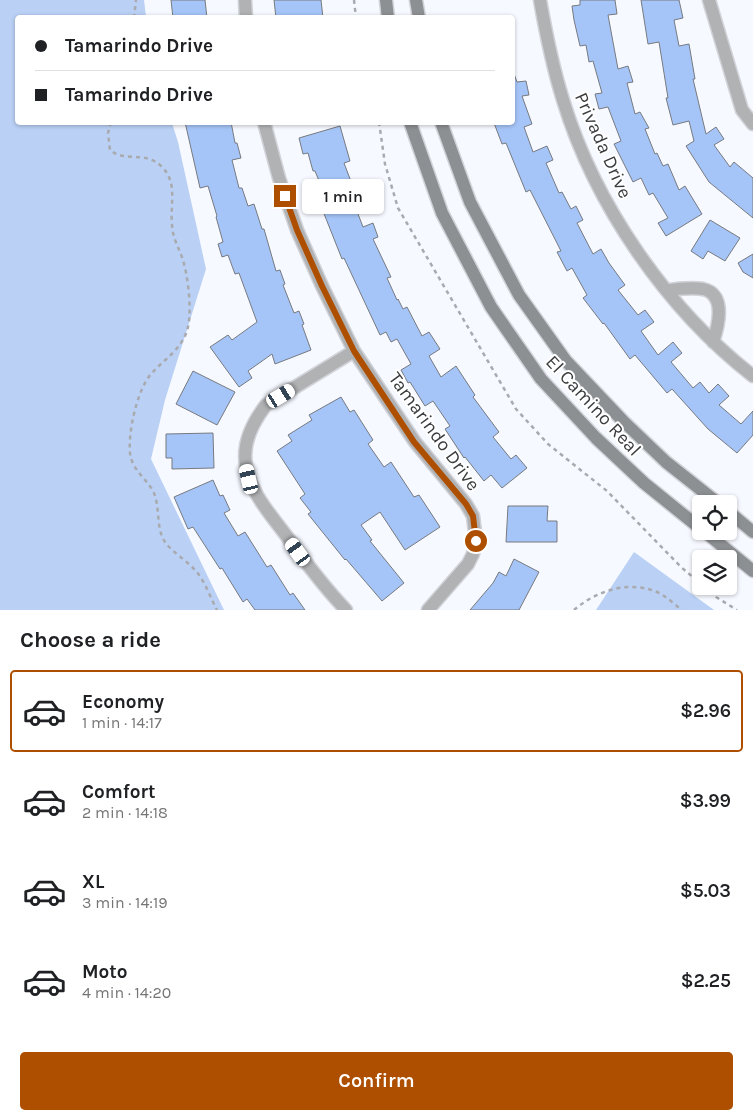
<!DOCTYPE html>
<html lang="en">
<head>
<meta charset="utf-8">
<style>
	body { margin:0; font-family:Karla,sans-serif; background:#f6f6f6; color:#202124; height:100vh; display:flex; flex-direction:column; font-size:19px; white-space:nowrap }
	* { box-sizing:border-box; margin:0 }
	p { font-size:16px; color:#757577 }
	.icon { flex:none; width:28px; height:28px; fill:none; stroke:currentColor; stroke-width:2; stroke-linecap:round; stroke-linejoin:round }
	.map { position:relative; height:610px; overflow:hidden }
	.drawer { display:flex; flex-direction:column; background:#fff; flex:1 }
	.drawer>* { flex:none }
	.top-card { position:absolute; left:15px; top:15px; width:500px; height:110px; border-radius:5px; box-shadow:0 1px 4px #0004; display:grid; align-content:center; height:110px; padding:0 20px; background:#fff }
	.fabs { position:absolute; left:692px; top:495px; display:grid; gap:10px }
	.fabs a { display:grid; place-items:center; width:45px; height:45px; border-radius:5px; background:#fff; box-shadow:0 1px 4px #0004; font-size:25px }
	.end { position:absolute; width:22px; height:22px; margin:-11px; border:6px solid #ae4f00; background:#fff; box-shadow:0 0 0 2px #fff }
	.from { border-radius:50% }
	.bubble { position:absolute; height:35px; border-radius:5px; background:#fff; box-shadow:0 1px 4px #0004; font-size:16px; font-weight:600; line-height:35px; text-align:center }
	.car { position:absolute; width:15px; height:30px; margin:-15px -8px; border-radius:6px; box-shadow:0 0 4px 1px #0007; background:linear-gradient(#fff 24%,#345 0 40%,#fff 0 76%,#345 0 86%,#fff 0) }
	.top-card b { display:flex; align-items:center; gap:18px; height:48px; font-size:19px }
	.top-card b+b { border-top:1px solid #e0e0e0 }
	.top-card i { width:12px; height:12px; background:#202124 }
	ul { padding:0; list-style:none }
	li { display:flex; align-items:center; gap:15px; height:82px; margin:0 10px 8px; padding:0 10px; border:2px solid transparent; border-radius:5px }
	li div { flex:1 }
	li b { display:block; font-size:19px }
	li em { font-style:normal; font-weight:600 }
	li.current { border-color:#ae4f00 }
	li>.icon { width:45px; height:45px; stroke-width:1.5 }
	h2 { padding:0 20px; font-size:22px; line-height:60px }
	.primary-button { display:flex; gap:10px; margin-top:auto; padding:10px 20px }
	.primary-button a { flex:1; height:58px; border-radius:5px; background:#ae4f00; color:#fff; font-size:20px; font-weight:600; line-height:58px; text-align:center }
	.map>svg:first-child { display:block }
</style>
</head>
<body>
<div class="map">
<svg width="753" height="610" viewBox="0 0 753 610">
	<rect width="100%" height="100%" fill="#f6f9ff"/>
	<path fill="#bad0f5" d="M0 0H144L146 17 18 18V122L172 123 178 142 206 269 165 400 151 459 224 610H0Z
		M634 552 714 610H596Z"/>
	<path fill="#a5c5f8" stroke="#777a7f" d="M171 0H205L207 18H173Z
		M274 0H321L323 18H276Z
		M580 0H615L617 14 608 15 618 69 628 66 633 82 627 83 635 114 640 112 649 128 645 129 655 154 657 153 663 166 668 164 679 190 685 186 702 214 666 236 658 223 668 218 653 193 649 195 641 178 633 182 614 144 621 141 608 107 599 109 595 94 602 93 593 61 589 62 586 45 580 46 574 20 572 6 580 5Z
		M641 0H679L683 18 674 20 679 46 689 44 695 79H693L706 134 716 127 724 139 714 145 730 167 734 162 753 178V218L709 182 686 146 694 141 689 121 673 125 666 98H668L659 42 648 44Z
		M512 74H514L517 82 526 81 529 95 522 96 532 124 524 127 533 152 547 146 553 160 546 163 559 193 562 192 571 209 576 206 583 220 577 223 593 254 601 249 609 263 625 285 618 290 638 315 645 310 654 322 641 331 658 355 673 342 682 353 671 362 693 388 700 382 709 393 718 384 729 396 719 405 741 424 753 411V435L737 453 708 429 672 389 667 393 635 355 630 359 604 323 603 324 583 298 587 295 572 268 567 271 557 252 561 251 530 190 526 192 506 143 502 144 494 123 512 122Z
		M185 122H231L235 143H237L241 158 232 160 239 188H242L248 206 254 204 262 229H264L276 271 280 270 285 284 283 285 294 313 299 311 304 324 302 325 311 350 275 364 272 354 248 371 252 378 239 387 210 347 228 335 232 340 257 322 239 273 235 274 228 255 222 257 218 244 223 242 216 217 217 216 208 186 200 188Z
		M340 126 350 161 344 163 355 192 350 193 363 227 373 223 378 237 373 239 391 277 387 278 397 300 398 299 403 309 407 307 422 336 429 332 440 349 429 356 441 377 456 366 475 395 473 397 499 432 493 437 511 459 516 455 527 468 502 488 491 475 484 481 465 457 464 458 445 429 450 426 433 401 425 406 410 382 408 383 401 370 411 364 397 339 391 342 386 332 380 335 344 258 342 259 317 196 324 193 315 171H313L308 153 303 154 299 138Z
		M710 220 740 238 725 261 708 251 703 259 691 251Z
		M753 254V278L743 272 738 263Z
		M193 371 235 392 217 425 176 404Z
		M341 397 350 412 354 410 373 440 368 444 384 467 391 462 414 497 419 495 440 527 405 550 380 512 361 525 372 540 370 541 404 583 382 601 346 559 345 560 308 514 311 512 300 498 305 494 277 451 292 441 288 435 312 420 309 415Z
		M213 433 214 468 172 469V458H166V434Z
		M213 480 220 496 223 495 230 510 224 513 238 536 245 532 267 567 271 565 290 595 293 593 305 610H255L247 599 243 602 222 568 220 569 193 527 188 529 174 497Z
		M508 506H548L547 521H557V542H506Z
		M514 559 539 572 519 610H470L493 583 499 572 506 576Z"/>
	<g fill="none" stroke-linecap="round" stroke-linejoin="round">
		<g stroke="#d1d3d8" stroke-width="15">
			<path id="street" d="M245 0 246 18
				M540 0C546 34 553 68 563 100 595 205 667 309 753 376
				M709 0 742 110 753 124
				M264 122 279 178 297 230 322 286 354 351 415 442 466 504 473 516 476 541 473 554 468 564 428 610
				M667 290C679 289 692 287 703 289 727 294 718 327 713 342
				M346 610C325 588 306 563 288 538 272 516 250 493 246 465 242 443 253 422 266 405L354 351"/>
		</g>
		<g stroke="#d1d3d8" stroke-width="15">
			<path id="secondary" d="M386 0 388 18
				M416 0 419 18
				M410 122 442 213 491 307 541 379 596 438 644 483 701 529
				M441 122 470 202 519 295 566 361 623 421 666 462 719 504
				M729 512 753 532
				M704 531 753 571"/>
		</g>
		<path stroke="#a8aaae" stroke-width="2.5" stroke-dasharray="4 4" stroke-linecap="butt" d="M354 0 356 18
			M134 18 136 0
			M111 122 108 133 110 150C125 163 146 150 162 167 178 183 170 204 172 224 172 237 179 248 183 260 188 277 192 310 188 327 183 349 164 359 151 374 137 390 128 432 130 453 132 470 145 477 153 491 161 507 155 527 165 542 173 553 186 560 195 570 205 581 210 597 217 610
			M379 122 385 164 398 208 516 409 548 444 607 491 681 567 701 584
			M704 586 716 597 737 610
			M574 610C596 591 628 580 657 592 666 596 674 604 682 610"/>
		<use href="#street" stroke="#b0b2b4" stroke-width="12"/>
		<use href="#secondary" stroke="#8d9093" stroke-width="12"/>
	</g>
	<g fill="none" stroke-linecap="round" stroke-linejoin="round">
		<path stroke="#ae4f00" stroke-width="6" d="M285 196 297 230 322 286 354 351 414 442 466 504 473 516 476 541"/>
	</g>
	<g text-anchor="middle" stroke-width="4" stroke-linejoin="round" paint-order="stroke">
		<g font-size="19" fill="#3b3c3e" stroke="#fff">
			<text transform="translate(604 145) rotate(66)" y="7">Privada Drive</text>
			<text transform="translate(594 405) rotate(47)" y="7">El Camino Real</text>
			<text transform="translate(435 431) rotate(54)" y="7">Tamarindo Drive</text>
		</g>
	</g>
</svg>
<div class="fabs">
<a><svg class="icon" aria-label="locate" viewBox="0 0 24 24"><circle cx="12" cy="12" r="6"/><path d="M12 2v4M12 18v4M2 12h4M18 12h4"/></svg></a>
<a><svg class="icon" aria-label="layers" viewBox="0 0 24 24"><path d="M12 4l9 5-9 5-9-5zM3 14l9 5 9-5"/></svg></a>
</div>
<i class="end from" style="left:476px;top:541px"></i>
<i class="end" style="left:285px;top:196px"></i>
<div class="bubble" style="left:302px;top:179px;width:82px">1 min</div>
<i class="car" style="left:281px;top:396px;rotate:59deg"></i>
<i class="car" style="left:249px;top:479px;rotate:347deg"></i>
<i class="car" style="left:298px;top:552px;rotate:324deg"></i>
<div class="top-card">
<b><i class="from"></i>Tamarindo Drive</b>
<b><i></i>Tamarindo Drive</b>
</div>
</div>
<section class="drawer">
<h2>Choose a ride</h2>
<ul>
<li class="current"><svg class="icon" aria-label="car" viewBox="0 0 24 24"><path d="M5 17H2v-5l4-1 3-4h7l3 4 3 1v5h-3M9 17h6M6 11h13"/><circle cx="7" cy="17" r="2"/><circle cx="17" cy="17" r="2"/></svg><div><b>Economy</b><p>1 min · 14:17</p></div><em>$2.96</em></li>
<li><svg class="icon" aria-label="car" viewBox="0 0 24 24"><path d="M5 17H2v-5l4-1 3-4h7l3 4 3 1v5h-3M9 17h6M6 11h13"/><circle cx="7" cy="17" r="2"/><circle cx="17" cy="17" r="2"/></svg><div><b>Comfort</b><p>2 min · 14:18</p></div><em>$3.99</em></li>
<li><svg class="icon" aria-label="car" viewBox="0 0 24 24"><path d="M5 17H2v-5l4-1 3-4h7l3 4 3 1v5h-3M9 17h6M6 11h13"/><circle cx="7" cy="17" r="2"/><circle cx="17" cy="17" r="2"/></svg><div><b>XL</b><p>3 min · 14:19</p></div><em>$5.03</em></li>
<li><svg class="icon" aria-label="car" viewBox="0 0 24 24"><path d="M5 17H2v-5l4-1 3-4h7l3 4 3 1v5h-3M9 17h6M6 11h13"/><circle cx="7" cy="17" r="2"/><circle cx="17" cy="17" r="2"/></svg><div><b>Moto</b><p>4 min · 14:20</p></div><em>$2.25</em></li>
</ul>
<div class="primary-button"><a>Confirm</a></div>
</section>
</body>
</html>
